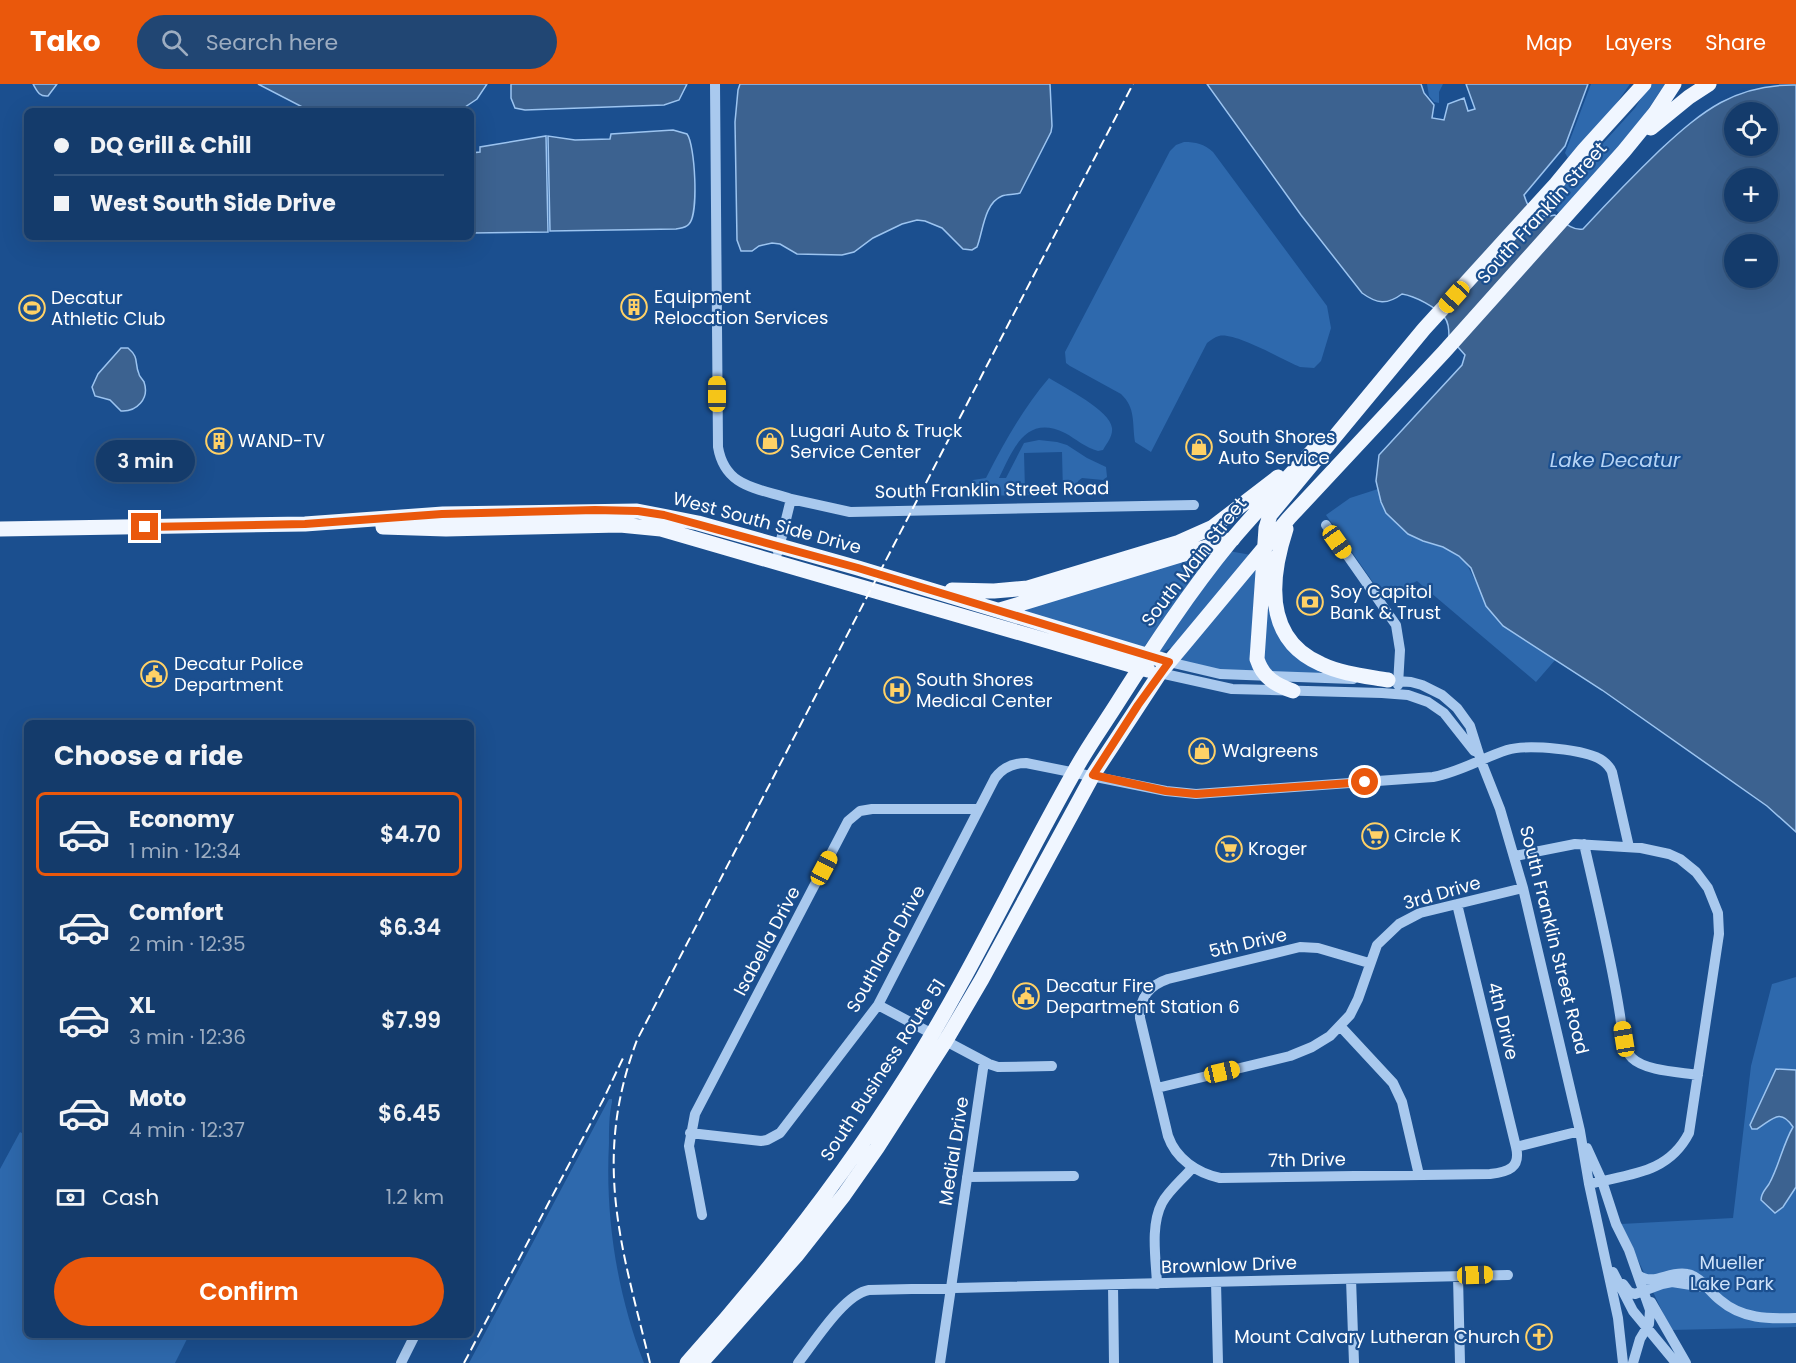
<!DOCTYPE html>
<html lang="en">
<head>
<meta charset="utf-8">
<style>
	body { margin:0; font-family:Poppins,sans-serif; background:#214673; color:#f1f3f6; height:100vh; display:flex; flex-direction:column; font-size:22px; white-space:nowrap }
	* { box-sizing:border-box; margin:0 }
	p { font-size:20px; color:#9dadc1 }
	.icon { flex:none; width:33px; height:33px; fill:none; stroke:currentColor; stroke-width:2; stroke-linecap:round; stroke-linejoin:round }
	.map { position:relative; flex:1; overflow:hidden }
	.panel { position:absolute; left:24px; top:636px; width:450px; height:618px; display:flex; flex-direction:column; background:#143b6b; border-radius:9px; box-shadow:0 6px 24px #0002,0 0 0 2px #33557e }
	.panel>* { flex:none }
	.top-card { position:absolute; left:24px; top:24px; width:450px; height:132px; border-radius:9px; box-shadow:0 6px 24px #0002,0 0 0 2px #33557e; display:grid; align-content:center; height:132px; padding:0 30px; background:#143b6b }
	.buttons { position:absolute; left:1724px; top:18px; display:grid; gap:12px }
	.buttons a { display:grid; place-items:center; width:54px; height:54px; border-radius:50%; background:#143b6b; box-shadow:0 6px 24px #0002,0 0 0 2px #33557e; font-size:30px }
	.end { position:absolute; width:27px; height:27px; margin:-14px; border:8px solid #ea580c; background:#fff; box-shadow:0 0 0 3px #fff }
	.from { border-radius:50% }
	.bubble { position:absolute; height:42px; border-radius:21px; background:#143b6b; box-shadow:0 6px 24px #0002,0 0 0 2px #33557e; font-size:20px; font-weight:600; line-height:42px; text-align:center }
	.car { position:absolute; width:18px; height:36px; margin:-18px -9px; border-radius:8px; box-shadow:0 0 4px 2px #0007; background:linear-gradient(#f5c518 24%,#345 0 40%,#f5c518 0 76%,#345 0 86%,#f5c518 0) }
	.top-card b { display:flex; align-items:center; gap:21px; height:57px; font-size:22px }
	.top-card b+b { border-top:2px solid #33557e }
	.top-card i { width:15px; height:15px; background:#f1f3f6 }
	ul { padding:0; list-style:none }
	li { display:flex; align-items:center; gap:18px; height:84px; margin:0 12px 9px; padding:0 18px; border:3px solid transparent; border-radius:9px }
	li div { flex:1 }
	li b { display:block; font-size:22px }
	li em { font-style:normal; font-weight:600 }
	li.selected { border-color:#ea580c }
	li>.icon { width:54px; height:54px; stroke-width:1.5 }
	h2 { padding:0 30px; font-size:27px; line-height:72px }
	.pay { display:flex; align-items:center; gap:15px; height:66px; padding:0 30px; font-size:22px }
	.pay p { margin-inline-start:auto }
	.cta { display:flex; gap:12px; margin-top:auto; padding:12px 30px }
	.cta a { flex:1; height:69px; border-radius:36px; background:#ea580c; color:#fff; font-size:24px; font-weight:600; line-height:69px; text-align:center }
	header { display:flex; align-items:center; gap:36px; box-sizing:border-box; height:84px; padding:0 30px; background:#ea580c; color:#fff }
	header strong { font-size:28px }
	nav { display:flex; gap:33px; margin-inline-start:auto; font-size:21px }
	.search { width:420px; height:54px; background:#214673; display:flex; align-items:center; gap:15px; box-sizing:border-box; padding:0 21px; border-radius:33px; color:#9dadc1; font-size:22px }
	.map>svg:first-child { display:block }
</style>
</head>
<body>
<header>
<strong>Tako</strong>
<div class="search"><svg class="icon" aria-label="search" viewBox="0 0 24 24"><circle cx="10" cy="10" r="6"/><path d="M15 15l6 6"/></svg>Search here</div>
<nav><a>Map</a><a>Layers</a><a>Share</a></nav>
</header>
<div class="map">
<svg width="1796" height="1279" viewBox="0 0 1796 1279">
	<rect width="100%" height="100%" fill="#1b4f8f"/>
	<path fill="#2e69ad" d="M1427 0H1443L1439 8V19L1434 18 1429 12Z
		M1591 0H1630L1614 23 1568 74 1565 69Z
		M1650 0H1665L1635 45 1560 130 1549 119 1635 24Z
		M1184 58C1196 58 1204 60 1213 68L1327 222 1331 244 1321 277 1314 284 1300 283C1283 276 1235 248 1219 252 1215 253 1211 256 1207 259L1151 368 1135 358C1132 339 1136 324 1121 310L1070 282 1066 279 1065 268 1170 67 1176 61Z
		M1049 294C1065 304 1110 326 1112 344 1113 352 1107 359 1103 366L1098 367C1086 364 1076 355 1065 349 1026 330 1013 365 999 394H1006L1024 359 1039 356 1057 358 1067 361 1087 374 1106 383 1107 393 1103 396 1082 394 1078 397 1076 408 1063 409 1062 368 1024 369 1025 406H1033V411L966 412 973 396 986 394C1005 357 1022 326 1049 294Z
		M1378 405C1384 430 1400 449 1425 458 1437 462 1449 464 1459 472 1470 481 1471 492 1479 502 1484 510 1492 516 1498 523 1517 543 1532 559 1556 575L1536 598 1417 497 1384 514 1326 431 1350 414Z
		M1219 464 1185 506 1144 563 1011 527Z
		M1229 467 1251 471 1173 563 1160 569V559Z
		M1251 485 1256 486 1250 576 1254 589 1233 588 1179 578Z
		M1268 523C1276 559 1295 567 1321 588L1320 590 1273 589 1262 574Z
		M1796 893V1243L1671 1246 1621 1140 1733 1134 1751 982 1772 900Z
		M609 1015H612V1018C609 1031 609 1045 609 1059 605 1133 617 1210 644 1279H469Z
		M20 1048 27 1052V1251H189L175 1279H0V1085Z"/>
	<path fill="#3c6290" stroke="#9cc4f0" stroke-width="1.5" fill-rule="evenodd" d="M33 0H57L48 12C39 13 37 7 33 0Z
		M258 0H487L477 15 459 27H310Z
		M511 0H687L679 16 664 21 525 26 515 24 511 14Z
		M740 0H1050L1052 42 1051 48 1020 109C1014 111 1007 110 1002 112 984 119 983 148 977 163L972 166 963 165 942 144 925 137 917 136 902 140 873 154 854 168 842 171 797 170 780 160 772 159 759 162 752 167H741L737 156 735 38 738 6Z
		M1207 0H1421L1424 9 1434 21 1432 34 1444 36 1448 20 1464 14 1468 27 1475 25 1466 0H1588L1565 62 1524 111C1530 130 1536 135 1555 131 1563 137 1572 147 1583 145 1608 118 1633 92 1660 66 1702 27 1735 0 1796 1V748L1767 722 1602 606 1503 542 1486 522 1471 484 1459 472 1443 463 1423 457 1408 450 1386 429 1381 418 1376 397 1379 371 1462 281 1465 271 1449 253C1449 247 1449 239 1445 234 1436 223 1415 212 1402 210 1387 221 1377 220 1362 209L1301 131ZM1734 28H1767V62H1734ZM1734 94H1767V128H1734ZM1734 160H1767V194H1734Z
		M673 46 687 50C695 60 699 130 689 140 686 144 681 144 676 145L550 147 548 52 575 56 610 55 611 50Z
		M546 52 548 148 471 149V69L480 68V63Z
		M121 264H128C140 274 134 279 139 290 139 292 144 297 144 298 150 315 136 328 121 327L110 316 95 312 92 303 98 290Z
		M1776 985 1796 986V1103L1783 1123 1775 1129 1761 1116C1761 1109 1765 1106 1769 1100 1779 1082 1783 1060 1793 1043 1780 1023 1772 1036 1757 1045H1752L1750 1041Z"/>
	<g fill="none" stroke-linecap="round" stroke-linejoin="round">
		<path stroke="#a9c9ee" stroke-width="10" d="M715 0 718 363C725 404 758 404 791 415L778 468
			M791 415 850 428 1194 421
			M1326 441 1396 541 1400 566 1398 601
			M1169 578 1220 590 1353 595
			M1160 589 1232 605 1382 609 1408 611 1428 618 1444 629 1474 667
			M1381 596 1411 598 1422 601 1442 611 1457 624 1470 642 1481 677 1500 725 1523 804 1580 1047 1589 1100 1618 1234 1623 1279
			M1584 760C1597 817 1611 873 1620 931 1622 944 1622 964 1632 974 1645 987 1680 988 1698 991
			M1515 772 1575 760 1641 764 1669 770 1680 775 1696 788 1708 804 1718 829 1719 850 1689 1049C1668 1090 1629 1090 1589 1100
			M1457 820 1516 1063
			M1369 879 1318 864 1300 863 1168 895C1150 901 1139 914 1140 934L1168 1052C1176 1075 1197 1089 1220 1094L1490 1090C1508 1088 1521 1084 1516 1063L1580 1047
			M878 921 989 980 998 983 1052 982
			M1341 943 1393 999 1402 1018 1419 1091
			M1157 1004 1290 972 1312 963 1330 952 1350 931 1358 915 1377 861 1399 840 1420 829 1523 804
			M690 1049 761 1057 767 1056 780 1049 878 921 995 694C1003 683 1013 679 1026 679L1166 707 1196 710 1433 693C1460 688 1482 674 1507 666 1527 660 1587 665 1603 677 1607 680 1610 683 1612 688L1629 763
			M1587 1064 1602 1097 1616 1140 1629 1166 1650 1226 1649 1240 1640 1255 1633 1279
			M967 1093 1074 1092
			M702 1131 689 1062 695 1030 848 737 860 727 872 725H978
			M1613 1188 1633 1227 1676 1279
			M1638 1191C1654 1203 1669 1186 1687 1190 1701 1192 1709 1208 1720 1216 1742 1235 1768 1235 1796 1234
			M1458 1192 1460 1279
			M1351 1195 1354 1279
			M1216 1198 1218 1279
			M1157 1200C1156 1175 1150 1142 1162 1119 1169 1106 1183 1095 1193 1083
			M1623 1200 1629 1208 1635 1210 1662 1200 1672 1198 1704 1203
			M1113 1201 1114 1279
			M1651 1218 1686 1279
			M401 1279 415 1251
			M798 1279C814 1259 844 1210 869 1206L1508 1191
			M940 1279 984 978"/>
		<path stroke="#f0f6ff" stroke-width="15" d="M1651 44 1689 13 1709 0
			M383 443 446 445 620 441 661 445 1148 586
			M0 445 305 440 443 430 637 427 698 439 858 484 1169 578
			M1286 445C1270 494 1263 555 1321 580 1342 590 1365 592 1388 596
			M952 506 994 507 1028 504 1177 459 1213 443 1278 393
			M1000 526 1233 455
			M1293 607C1276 601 1263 594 1257 575L1266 444 1270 431 1424 245 1556 100 1584 66 1644 0
			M687 1279C768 1189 843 1093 908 990 969 893 1017 789 1073 690 1086 665 1103 642 1118 618 1153 563 1189 508 1230 458 1258 425 1288 393 1317 362
			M701 1279 796 1172 844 1111 877 1064 945 958 982 895 1093 691 1160 589 1289 434 1444 268 1624 67 1655 29 1674 0"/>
		<path stroke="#fff" stroke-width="2" stroke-dasharray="10 4.5" stroke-linecap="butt" d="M464 1279 603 1016 624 972
			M650 1279C621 1161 592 1076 637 956L1133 0"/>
	</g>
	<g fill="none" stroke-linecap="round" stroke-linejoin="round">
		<path stroke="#ea580c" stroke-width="8" d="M145 443 305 440 442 430 595 426 638 427 664 431 858 484 1169 578 1138 621 1093 691 1166 707 1196 710 1365 698"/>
	</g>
	<defs>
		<g id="building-ring" transform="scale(1.35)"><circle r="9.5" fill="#1b4f8f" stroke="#ffd166" stroke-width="1.5"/><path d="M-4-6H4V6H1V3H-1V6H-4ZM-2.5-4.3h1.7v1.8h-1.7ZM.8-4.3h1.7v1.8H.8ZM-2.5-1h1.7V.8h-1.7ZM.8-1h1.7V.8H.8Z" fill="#ffd166"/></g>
		<g id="stadium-ring" transform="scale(1.35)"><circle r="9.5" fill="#1b4f8f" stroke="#ffd166" stroke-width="1.5"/><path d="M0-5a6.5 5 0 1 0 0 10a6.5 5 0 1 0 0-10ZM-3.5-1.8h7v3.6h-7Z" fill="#ffd166"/></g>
		<g id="shop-ring" transform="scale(1.35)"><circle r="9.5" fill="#1b4f8f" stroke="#ffd166" stroke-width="1.5"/><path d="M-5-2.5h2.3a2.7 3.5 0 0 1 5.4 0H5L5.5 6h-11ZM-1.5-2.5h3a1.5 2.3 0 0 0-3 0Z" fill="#ffd166"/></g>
		<g id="bank-ring" transform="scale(1.35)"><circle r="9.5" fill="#1b4f8f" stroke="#ffd166" stroke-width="1.5"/><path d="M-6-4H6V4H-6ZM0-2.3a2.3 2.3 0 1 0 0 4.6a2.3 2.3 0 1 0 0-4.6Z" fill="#ffd166"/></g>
		<g id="civic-ring" transform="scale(1.35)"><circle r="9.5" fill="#1b4f8f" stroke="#ffd166" stroke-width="1.5"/><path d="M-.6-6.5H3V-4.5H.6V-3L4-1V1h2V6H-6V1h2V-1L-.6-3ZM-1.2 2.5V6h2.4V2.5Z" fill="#ffd166"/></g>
		<g id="hospital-ring" transform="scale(1.35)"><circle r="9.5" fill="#1b4f8f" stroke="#ffd166" stroke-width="1.5"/><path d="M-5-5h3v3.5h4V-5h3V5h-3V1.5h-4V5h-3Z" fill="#ffd166"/></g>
		<g id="supermarket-ring" transform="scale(1.35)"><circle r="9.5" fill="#1b4f8f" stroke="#ffd166" stroke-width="1.5"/><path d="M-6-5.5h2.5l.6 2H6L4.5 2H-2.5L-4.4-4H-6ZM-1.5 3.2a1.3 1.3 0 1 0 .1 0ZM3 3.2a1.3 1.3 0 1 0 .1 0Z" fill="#ffd166"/></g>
		<g id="church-ring" transform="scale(1.35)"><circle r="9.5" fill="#1b4f8f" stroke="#ffd166" stroke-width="1.5"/><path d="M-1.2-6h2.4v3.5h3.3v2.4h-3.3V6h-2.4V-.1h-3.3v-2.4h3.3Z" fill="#ffd166"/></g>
	</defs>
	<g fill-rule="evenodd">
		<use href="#building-ring" x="634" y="223"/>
		<use href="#stadium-ring" x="32" y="224"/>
		<use href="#building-ring" x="219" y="357"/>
		<use href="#shop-ring" x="770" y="357"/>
		<use href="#shop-ring" x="1199" y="363"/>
		<use href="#bank-ring" x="1310" y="518"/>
		<use href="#civic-ring" x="154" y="590"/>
		<use href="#hospital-ring" x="897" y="606"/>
		<use href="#shop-ring" x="1202" y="667"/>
		<use href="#supermarket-ring" x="1375" y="752"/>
		<use href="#supermarket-ring" x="1229" y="765"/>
		<use href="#civic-ring" x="1026" y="912"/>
		<use href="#church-ring" x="1539" y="1253"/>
	</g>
	<g text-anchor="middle" stroke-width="4.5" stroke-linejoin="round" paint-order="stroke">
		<g font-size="18" fill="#fff" stroke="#1b4f8f">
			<text transform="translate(1542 129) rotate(-48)" y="6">South Franklin Street</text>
			<text transform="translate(992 406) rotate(-1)" y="6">South Franklin Street Road</text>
			<text transform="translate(767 439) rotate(15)" y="6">West South Side Drive</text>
			<text transform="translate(1194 478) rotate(-52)" y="6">South Main Street</text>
			<text transform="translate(1442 809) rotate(-16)" y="6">3rd Drive</text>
			<text transform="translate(1554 856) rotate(76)" y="6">South Franklin Street Road</text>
			<text transform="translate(767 857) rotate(-62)" y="6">Isabella Drive</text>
			<text transform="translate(1248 859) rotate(-13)" y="6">5th Drive</text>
			<text transform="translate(886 865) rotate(-61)" y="6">Southland Drive</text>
			<text transform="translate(1503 937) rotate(76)" y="6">4th Drive</text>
			<text transform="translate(883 986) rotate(-57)" y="6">South Business Route 51</text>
			<text transform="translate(954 1067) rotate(-81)" y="6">Medial Drive</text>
			<text transform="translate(1307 1076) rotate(-1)" y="6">7th Drive</text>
			<text transform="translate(1229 1181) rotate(-2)" y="6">Brownlow Drive</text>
		</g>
		<g font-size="18" fill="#fff" stroke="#1b4f8f" text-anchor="start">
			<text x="654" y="219">Equipment<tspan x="654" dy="21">Relocation Services</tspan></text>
			<text x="51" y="220">Decatur<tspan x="51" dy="21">Athletic Club</tspan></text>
			<text x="790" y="353">Lugari Auto &amp; Truck<tspan x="790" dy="21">Service Center</tspan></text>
			<text x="1218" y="359">South Shores<tspan x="1218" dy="21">Auto Service</tspan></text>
			<text x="238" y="363">WAND-TV</text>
			<text x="1330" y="514">Soy Capitol<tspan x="1330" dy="21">Bank &amp; Trust</tspan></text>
			<text x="174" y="586">Decatur Police<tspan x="174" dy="21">Department</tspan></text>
			<text x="916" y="602">South Shores<tspan x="916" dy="21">Medical Center</tspan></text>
			<text x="1222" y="673">Walgreens</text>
			<text x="1394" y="758">Circle K</text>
			<text x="1248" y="771">Kroger</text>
			<text x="1046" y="908">Decatur Fire<tspan x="1046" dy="21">Department Station 6</tspan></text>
			<text x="1520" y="1259" text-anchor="end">Mount Calvary Lutheran Church</text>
		</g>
		<g font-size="18" fill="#cfe3fa" stroke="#1b4f8f">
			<text x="1732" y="1185">Mueller<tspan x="1732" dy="21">Lake Park</tspan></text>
		</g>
		<g font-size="20" font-style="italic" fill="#b5d3f5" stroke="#1b4f8f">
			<text x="1615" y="383">Lake Decatur</text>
		</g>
	</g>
</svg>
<div class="buttons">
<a><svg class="icon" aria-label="locate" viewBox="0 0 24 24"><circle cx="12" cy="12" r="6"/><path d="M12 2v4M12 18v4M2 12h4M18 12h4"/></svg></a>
<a>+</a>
<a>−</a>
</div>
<i class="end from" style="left:1365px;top:698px"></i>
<i class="end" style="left:145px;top:443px"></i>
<div class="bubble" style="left:96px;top:356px;width:99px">3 min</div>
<i class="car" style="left:1454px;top:213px;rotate:222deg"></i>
<i class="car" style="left:717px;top:310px;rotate:0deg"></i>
<i class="car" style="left:1337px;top:458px;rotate:145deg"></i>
<i class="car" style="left:824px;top:784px;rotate:28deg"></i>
<i class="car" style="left:1624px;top:955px;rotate:351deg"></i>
<i class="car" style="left:1222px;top:988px;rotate:77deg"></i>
<i class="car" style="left:1475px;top:1191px;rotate:88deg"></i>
<div class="top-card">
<b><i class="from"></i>DQ Grill &amp; Chill</b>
<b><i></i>West South Side Drive</b>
</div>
<section class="panel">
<h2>Choose a ride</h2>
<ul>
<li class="selected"><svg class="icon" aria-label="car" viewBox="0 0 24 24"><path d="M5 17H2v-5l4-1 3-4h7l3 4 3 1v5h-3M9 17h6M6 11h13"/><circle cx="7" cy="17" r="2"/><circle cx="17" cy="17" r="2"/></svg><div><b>Economy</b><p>1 min · 12:34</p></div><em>$4.70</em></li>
<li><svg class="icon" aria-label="car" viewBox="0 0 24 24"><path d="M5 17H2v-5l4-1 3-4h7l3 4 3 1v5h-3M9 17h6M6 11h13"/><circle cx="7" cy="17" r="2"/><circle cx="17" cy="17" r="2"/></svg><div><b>Comfort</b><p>2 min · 12:35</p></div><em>$6.34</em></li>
<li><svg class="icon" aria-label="car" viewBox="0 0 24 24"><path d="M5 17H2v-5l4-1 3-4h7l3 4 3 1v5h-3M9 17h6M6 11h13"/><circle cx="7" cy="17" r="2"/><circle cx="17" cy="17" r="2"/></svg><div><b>XL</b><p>3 min · 12:36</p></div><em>$7.99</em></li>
<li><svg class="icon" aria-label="car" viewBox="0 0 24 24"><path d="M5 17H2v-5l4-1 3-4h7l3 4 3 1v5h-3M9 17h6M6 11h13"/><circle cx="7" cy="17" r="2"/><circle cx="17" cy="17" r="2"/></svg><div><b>Moto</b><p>4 min · 12:37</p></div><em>$6.45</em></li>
</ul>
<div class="pay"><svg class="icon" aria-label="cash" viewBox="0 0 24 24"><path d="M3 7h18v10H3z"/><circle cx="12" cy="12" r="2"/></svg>Cash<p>1.2 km</p></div>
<div class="cta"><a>Confirm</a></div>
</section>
</div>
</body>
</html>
